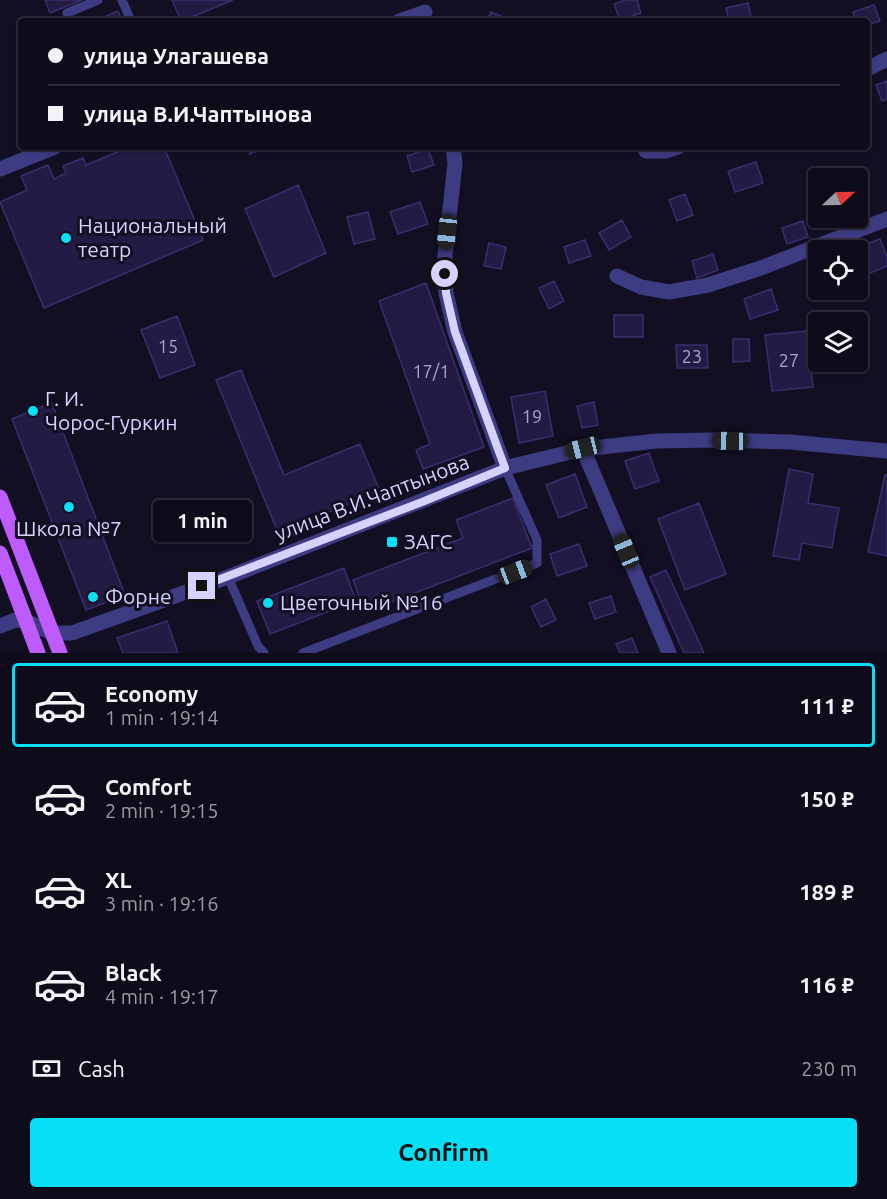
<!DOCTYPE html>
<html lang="en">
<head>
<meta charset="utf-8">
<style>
	body { margin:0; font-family:Ubuntu,sans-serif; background:#1c1927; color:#f1f3f6; height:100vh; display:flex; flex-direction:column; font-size:22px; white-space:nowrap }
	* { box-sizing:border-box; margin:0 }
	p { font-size:20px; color:#9b9ba2 }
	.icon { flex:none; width:33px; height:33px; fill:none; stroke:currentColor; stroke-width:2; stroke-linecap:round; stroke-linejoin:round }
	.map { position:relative; height:653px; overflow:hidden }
	.panel { display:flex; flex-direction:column; background:#0e0b1a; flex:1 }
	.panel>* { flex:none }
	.guide { position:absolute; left:18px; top:18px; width:852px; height:132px; border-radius:6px; box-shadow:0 2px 4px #0004,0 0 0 2px #2e2b39; display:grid; align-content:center; height:132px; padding:0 30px; background:#0e0b1a }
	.needle { width:39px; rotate:68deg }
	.buttons { position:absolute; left:808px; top:168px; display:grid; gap:12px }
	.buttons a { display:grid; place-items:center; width:60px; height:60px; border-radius:6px; background:#0e0b1a; box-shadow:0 2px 4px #0004,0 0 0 2px #2e2b39; font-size:30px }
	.end { position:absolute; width:27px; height:27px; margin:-14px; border:8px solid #d6d2fe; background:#111; box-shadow:0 0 0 3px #111 }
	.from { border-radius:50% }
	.bubble { position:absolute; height:42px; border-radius:6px; background:#0e0b1a; box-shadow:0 2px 4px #0004,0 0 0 2px #2e2b39; font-size:20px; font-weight:700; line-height:42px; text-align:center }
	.car { position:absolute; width:18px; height:36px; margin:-18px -9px; border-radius:8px; box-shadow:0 0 4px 2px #0007; background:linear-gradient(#222 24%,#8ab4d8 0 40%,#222 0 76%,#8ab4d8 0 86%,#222 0) }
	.guide b { display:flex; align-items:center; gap:21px; height:57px; font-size:22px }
	.guide b+b { border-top:2px solid #2e2b39 }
	.guide i { width:15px; height:15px; background:#f1f3f6 }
	ul { padding:10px 0 0; list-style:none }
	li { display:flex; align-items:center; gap:18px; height:84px; margin:0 12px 9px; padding:0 18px; border:3px solid transparent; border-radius:6px }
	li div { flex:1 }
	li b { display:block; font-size:22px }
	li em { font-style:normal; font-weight:700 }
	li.active { border-color:#06e0f6 }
	li>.icon { width:54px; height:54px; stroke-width:1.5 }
	.pay { display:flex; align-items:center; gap:15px; height:66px; padding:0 30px; font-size:22px }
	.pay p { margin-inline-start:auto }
	.cta { display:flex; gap:12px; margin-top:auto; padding:12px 30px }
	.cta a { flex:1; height:69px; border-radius:6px; background:#06e0f6; color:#111; font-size:24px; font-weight:700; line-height:69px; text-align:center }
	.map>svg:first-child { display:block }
</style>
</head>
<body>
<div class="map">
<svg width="887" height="653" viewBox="0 0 887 653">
	<rect width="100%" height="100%" fill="#120f23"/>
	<path fill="#231b44" stroke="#3a2e6f" stroke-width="1.5" d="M45 0H82L50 13Z
		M172 0H233L182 21H181Z
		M626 0H637L641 13 620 20 614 4Z
		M748 3 752 21H729L726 8Z
		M874 5 880 21 867 25V21H856L853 12Z
		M118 11 122 21H95Z
		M491 12 513 21H487Z
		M887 81V99L882 101 876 85Z
		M129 147H164L203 240 44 308 0 202 27 190 21 176 48 165 54 179 66 173 63 166 83 158 86 165Z
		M248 147H267L250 154Z
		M428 149 434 165 412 172 407 156Z
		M756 162 763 183 735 192 728 171Z
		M298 185 326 253 274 277 245 209Z
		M685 194 693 215 677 221 669 200Z
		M420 202 428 224 398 234 390 212Z
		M368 212 375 239 354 244 347 217Z
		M622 220 631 237 609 250 599 233Z
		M803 221 808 237 787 244 782 228Z
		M880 239 887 257V266L870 273 861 246Z
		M585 240 591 256 569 263 564 247Z
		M489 243 506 247 501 269 484 266Z
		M713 254 718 270 697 278 692 261Z
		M554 281 564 301 549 309 539 288Z
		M426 283 484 447 423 469 416 450 430 444 379 301Z
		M771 289 778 310 750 319 744 299Z
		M614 315H643V337H614Z
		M177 316 195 365 160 378 141 330Z
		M807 331 813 387 772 391 765 335Z
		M733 339H749L750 361 733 362Z
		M676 345H707L708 368H677Z
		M241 370 284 475 360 444 380 491 278 533 216 380Z
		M545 391 553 436 519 443 511 397Z
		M594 402 598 425 582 428 577 406Z
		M52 403 125 595 86 610 12 419Z
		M649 453 659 481 635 489 625 461Z
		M789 469 813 474 808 503 839 508 832 548 802 543 799 560 773 556Z
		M575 474 587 507 559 518 546 485Z
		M885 475H887V556L868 552Z
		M513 498 532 548 365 612 353 580 463 538 456 520Z
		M699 503 726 574 685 590 658 519Z
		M579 544 587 566 557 576 550 554Z
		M344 568 356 601 270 634 257 601Z
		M666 570 704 653H684L650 577Z
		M611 596 616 612 595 619 589 603Z
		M546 599 556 620 541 627 531 607Z
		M167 621 178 653H123L117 638Z
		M632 638 638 653H620L616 644Z"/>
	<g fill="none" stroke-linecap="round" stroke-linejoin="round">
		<path stroke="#3d3b81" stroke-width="9" d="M122 0 131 21
			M67 13 98 0
			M228 577 258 646 264 653
			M303 653 537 563V540L505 468"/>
		<path stroke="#3d3b81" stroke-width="15" d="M399 21 425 12
			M867 69 887 59
			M453 147 455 163 445 255 446 293 455 332 505 468
			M645 147 646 151H666L678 147
			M0 169 55 147
			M617 276 641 287 669 292 708 285 761 268 887 219
			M583 449 669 653
			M0 626 15 620 26 621 52 633H72L228 577 505 468 583 449 657 441 711 440 790 442 887 451"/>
		<path stroke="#be5bfb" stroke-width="15" d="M0 497 60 653
			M0 553 38 653"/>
	</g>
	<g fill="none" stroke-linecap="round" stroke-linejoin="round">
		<path stroke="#d6d2fe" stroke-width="8" d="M202 586 422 502 505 468 455 332 446 293 445 274"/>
	</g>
	<g fill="#06e0f6" stroke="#120f23" stroke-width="2">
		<circle cx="66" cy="238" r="6"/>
		<circle cx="33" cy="411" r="6"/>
		<circle cx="69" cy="507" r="6"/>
		<rect x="386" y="536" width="12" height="12" rx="3"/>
		<circle cx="93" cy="597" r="6"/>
		<circle cx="268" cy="603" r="6"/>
	</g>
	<g text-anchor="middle" stroke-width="6" stroke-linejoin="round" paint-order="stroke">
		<g font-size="18" fill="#a9a4d0">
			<text x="168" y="353">15</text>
			<text x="692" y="363">23</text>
			<text x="789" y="367">27</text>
			<text x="431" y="378">17/1</text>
			<text x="532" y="423">19</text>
		</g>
		<g font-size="21" fill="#d6d2fe" stroke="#120f23" text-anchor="start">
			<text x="78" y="233">Национальный<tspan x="78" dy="24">театр</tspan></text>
			<text x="45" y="406">Г. И.<tspan x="45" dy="24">Чорос-Гуркин</tspan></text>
			<text x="69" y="536" text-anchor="middle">Школа №7</text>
			<text x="404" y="549">ЗАГС</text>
			<text x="105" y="604">Форне</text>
			<text x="280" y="610">Цветочный №16</text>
		</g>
		<g font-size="21" fill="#d6d2fe" stroke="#120f23">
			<text transform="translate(372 498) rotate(-21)" y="7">улица В.И.Чаптынова</text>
		</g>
	</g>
</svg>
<div class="buttons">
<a><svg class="needle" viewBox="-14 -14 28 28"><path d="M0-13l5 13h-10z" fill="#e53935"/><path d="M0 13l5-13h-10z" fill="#9b9ba2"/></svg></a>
<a><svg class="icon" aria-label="locate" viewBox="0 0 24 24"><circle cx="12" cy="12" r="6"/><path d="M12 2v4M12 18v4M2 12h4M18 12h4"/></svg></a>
<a><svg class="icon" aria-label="layers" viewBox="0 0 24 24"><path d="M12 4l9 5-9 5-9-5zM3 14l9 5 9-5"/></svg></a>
</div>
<i class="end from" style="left:445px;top:274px"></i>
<i class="end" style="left:202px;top:586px"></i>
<div class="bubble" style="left:153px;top:500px;width:99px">1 min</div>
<i class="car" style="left:447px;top:232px;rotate:186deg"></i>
<i class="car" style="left:730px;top:441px;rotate:271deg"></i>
<i class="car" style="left:583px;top:448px;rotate:256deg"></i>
<i class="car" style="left:626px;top:551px;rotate:337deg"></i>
<i class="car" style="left:515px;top:572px;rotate:69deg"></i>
<div class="guide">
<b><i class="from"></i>улица Улагашева</b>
<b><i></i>улица В.И.Чаптынова</b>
</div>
</div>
<section class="panel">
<ul>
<li class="active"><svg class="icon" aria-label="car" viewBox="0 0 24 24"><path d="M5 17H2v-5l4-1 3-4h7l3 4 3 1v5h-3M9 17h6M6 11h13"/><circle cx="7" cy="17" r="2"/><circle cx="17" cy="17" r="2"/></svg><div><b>Economy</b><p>1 min · 19:14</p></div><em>111 ₽</em></li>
<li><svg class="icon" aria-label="car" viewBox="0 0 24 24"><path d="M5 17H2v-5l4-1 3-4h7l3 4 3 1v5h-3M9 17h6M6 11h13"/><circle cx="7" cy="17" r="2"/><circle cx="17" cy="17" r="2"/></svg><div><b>Comfort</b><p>2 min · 19:15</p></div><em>150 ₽</em></li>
<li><svg class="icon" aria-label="car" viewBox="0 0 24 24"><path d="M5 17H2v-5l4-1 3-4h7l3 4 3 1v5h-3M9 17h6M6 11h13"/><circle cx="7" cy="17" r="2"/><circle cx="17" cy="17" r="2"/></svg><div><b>XL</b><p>3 min · 19:16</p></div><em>189 ₽</em></li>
<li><svg class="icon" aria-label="car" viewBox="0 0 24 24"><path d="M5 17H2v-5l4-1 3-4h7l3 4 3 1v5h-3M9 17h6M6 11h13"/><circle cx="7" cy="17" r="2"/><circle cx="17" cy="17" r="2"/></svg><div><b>Black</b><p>4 min · 19:17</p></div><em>116 ₽</em></li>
</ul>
<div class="pay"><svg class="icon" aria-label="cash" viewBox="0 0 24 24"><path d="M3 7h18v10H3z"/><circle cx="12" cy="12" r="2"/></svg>Cash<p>230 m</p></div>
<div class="cta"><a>Confirm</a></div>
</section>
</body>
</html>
